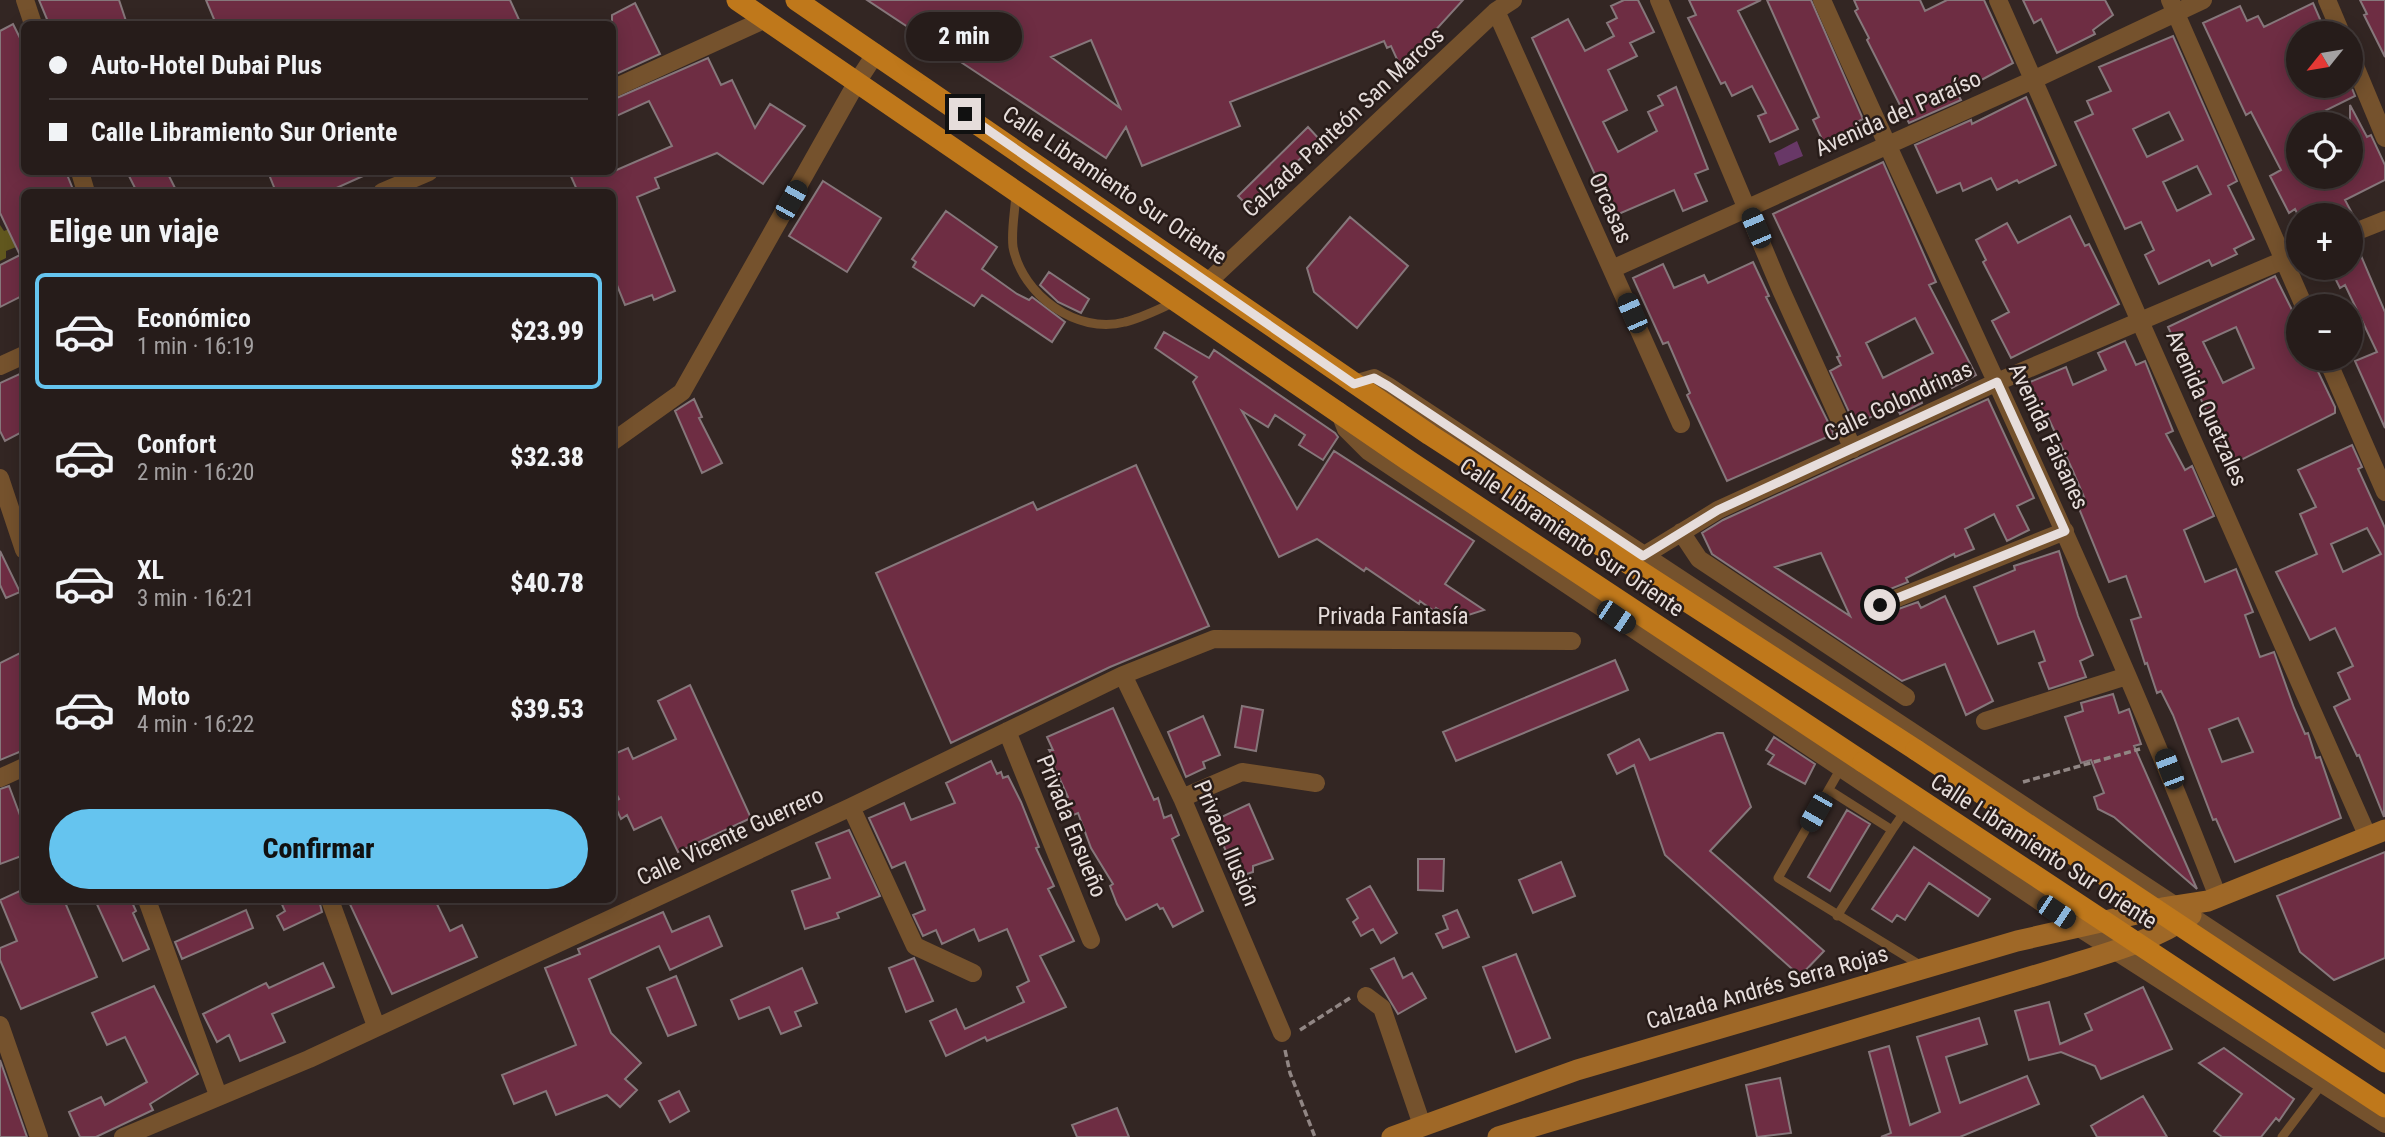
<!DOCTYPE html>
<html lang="es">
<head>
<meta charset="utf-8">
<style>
	body { margin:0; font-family:"Roboto Condensed",sans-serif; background:#2e2523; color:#f1f3f6; height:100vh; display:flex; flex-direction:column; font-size:26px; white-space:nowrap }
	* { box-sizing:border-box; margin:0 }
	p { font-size:23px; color:#a4a1a2 }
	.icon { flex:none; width:38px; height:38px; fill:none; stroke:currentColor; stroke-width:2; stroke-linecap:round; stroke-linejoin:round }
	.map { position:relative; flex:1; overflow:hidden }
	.side { position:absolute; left:21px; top:189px; width:595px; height:714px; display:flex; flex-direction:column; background:#261c1a; border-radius:10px; box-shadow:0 4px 18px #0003,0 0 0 2px #423a39 }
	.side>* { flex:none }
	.banner { position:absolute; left:21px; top:21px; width:595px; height:154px; border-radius:10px; box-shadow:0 4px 18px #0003,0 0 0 2px #423a39; display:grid; align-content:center; height:154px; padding:0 28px; background:#261c1a }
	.needle { width:46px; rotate:240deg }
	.buttons { position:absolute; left:2286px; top:21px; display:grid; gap:14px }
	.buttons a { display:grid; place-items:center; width:77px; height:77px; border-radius:50%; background:#261c1a; box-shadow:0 4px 18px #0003,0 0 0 2px #423a39; font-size:35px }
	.end { position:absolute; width:32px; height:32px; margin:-16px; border:9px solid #e6dddb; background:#111; box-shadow:0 0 0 4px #111 }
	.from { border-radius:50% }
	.bubble { position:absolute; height:49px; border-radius:24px; background:#261c1a; box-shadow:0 4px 18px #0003,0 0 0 2px #423a39; font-size:23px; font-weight:800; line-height:49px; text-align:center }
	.car { position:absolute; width:21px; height:42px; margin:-21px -10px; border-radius:9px; box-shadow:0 0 5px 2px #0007; background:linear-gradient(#222 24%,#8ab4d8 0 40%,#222 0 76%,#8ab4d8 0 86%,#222 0) }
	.banner b { display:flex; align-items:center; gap:24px; height:66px; font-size:26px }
	.banner b+b { border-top:2px solid #423a39 }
	.banner i { width:18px; height:18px; background:#f1f3f6 }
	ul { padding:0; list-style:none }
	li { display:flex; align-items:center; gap:21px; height:116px; margin:0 14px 10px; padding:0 14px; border:4px solid transparent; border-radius:10px }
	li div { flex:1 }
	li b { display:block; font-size:26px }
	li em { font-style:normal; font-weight:800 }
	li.active { border-color:#65c4ef }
	li>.icon { width:63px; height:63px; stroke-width:1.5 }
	h2 { padding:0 28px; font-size:32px; line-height:84px }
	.primary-button { display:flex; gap:14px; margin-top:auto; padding:14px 28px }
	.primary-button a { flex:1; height:80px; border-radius:42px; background:#65c4ef; color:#111; font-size:28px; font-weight:800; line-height:80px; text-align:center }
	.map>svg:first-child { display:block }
</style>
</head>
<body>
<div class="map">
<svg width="2385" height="1137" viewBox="0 0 2385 1137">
	<rect width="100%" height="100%" fill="#332623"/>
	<path fill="#61571e" d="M24 223V244L6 251V258L0 261V225L4 231Z"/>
	<path fill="#683867" d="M1797 141 1803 156 1779 166 1774 153Z"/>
	<path fill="#6e2d43" stroke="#86777b" stroke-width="2" fill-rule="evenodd" d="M39 0H119L127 24H49Z
		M206 0H510L521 24H216Z
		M867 0H1463L1401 68 1391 46 1387 48 1384 41 1230 102 1240 126 1142 166 1126 127 1106 158ZM1091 40 1120 108 1051 57Z
		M1624 0H1638L1654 32 1630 43 1637 56 1608 70 1627 110 1603 122 1618 152 1657 131 1648 112 1663 105 1658 96 1676 87 1708 169 1695 174 1707 201 1683 211 1674 190 1614 216 1532 38 1568 19 1585 51 1614 36 1607 23 1617 18 1611 6Z
		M1689 0H1761L1738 11 1798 129 1770 142 1758 116 1766 113 1752 86 1732 96 1725 82 1721 84 1688 18 1696 15Z
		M1767 0H1811L1863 119 1857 122 1862 134 1827 150 1813 120 1819 117Z
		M1854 0H1920L1925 11 1947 0H1984L2013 63 1957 93 1961 100 1909 123 1867 40 1869 38 1855 11 1858 9Z
		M2023 0H2105L2113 15 2093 30 2095 34 2057 53 2041 19 2034 23Z
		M2360 0H2385V57L2364 15 2367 14Z
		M635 3 660 54 612 76V15Z
		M2313 3 2326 33H2298V86H2351L2355 96 2298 124V177H2350V105L2367 137 2371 135 2385 165V180L2345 200 2353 215H2298L2295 209 2289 213 2270 176 2281 170 2251 112 2246 115 2203 23 2240 6 2247 21 2258 16 2264 27Z
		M13 24 24 46V172H66L74 192H24V295L0 307V265L20 255 0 213V31Z
		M2173 36 2237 181 2228 186 2254 239 2234 249 2237 254 2212 266 2209 260 2159 284 2145 255 2154 250 2141 222 2125 229 2075 122 2093 114 2087 101 2111 91 2099 67ZM2169 112 2183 140 2147 157 2133 129ZM2197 166 2211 194 2177 211 2163 182Z
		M708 58 721 85 732 80 755 128 770 104 805 126 763 184 717 153 655 178 659 188 637 197 675 291 654 300 652 295 625 305 612 273V192H578L569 172H612L672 146 649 101 612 118V100Z
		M2026 97 2056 165 2019 183 2017 180 1997 190 1991 178 1963 191 1960 183 1937 193 1915 145 1971 120 1972 124Z
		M1308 127 1320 140 1249 207 1238 196Z
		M1883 162 1936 282 1929 285 1976 375 1952 388 1949 383 1920 397 1922 403 1900 414 1895 405 1855 425 1830 371 1841 365 1837 357 1840 356 1773 214ZM1915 318 1933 353 1883 378 1866 343Z
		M127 172H167L177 192H137Z
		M268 172H372L334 189 335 192H276Z
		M823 181 881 218 847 272 789 236Z
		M946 211 997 247 982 269 1017 294 1029 300 1032 297 1065 322 1052 342 982 295 974 306 913 267 916 262 912 259Z
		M2070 216 2085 246 2089 244 2119 304 2011 358 1992 321 2009 312 1983 262 1986 260 1976 240 2007 223 2018 243Z
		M1350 217 1408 266 1357 328 1314 292 1307 268Z
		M2356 244 2385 312V428L2355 361 2377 352 2345 285 2340 288 2330 268H2350V245Z
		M1753 262 1769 296 1766 297 1834 434 1727 481 1687 395 1690 393 1668 342 1663 344 1633 278 1663 264 1674 288 1704 275 1708 283Z
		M1049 272 1089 299 1081 313 1058 302 1040 285Z
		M2275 276 2298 322V359H2312L2335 407V413L2231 465 2168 327ZM2236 327 2254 368 2223 383 2203 342Z
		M1164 332 1209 358 1214 350 1335 433 1338 437 1323 460 1299 445 1305 435 1275 415 1268 427 1242 411 1297 509 1334 451 1474 541 1445 584 1484 610 1453 620 1436 608 1434 611 1420 601 1419 604 1366 568 1364 571 1317 539 1279 557 1193 382 1197 377 1155 348Z
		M2125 341 2136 365 2145 361 2173 431 2166 434 2185 470 2192 466 2214 516 2184 530 2205 582 2236 569 2253 612 2245 615 2260 657 2274 652 2294 708 2305 734 2308 733 2316 758 2320 757 2341 818 2235 862 2216 819 2213 820 2173 715 2161 691 2157 693 2147 663 2145 664 2131 620 2141 617 2126 576 2109 582 2076 501 2084 497 2072 469 2047 415 2036 419 2023 385 2066 367 2073 385 2106 370 2098 353ZM2238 718 2253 752 2222 762 2209 729Z
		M24 372V431L5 441 0 431V383Z
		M694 399 702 417 699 418 722 463 702 473 675 411Z
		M1988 399 2034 498 2017 506 2029 530 2007 541 1994 514 1965 529 1974 549 1955 557 1954 554 1906 578 1908 582 1875 595 1869 604 1872 613 1879 616 1918 602 1921 608 1945 596 1993 701 1966 715 1945 664 1902 681 1712 554 1702 533 1723 520ZM1821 553 1850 616 1775 567Z
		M2352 445 2362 467 2358 469 2385 528 2384 817 2359 755 2357 756 2334 707 2350 699 2338 673 2353 666 2335 628 2310 640 2276 572 2317 554 2300 514 2316 507 2298 470ZM2367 528 2381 554 2343 572 2331 544Z
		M1136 465 1209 626 1110 667 951 743 876 573 1033 502 1037 510Z
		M0 551 20 592 6 598 0 585Z
		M2059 551 2078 616 2093 655 2080 661 2086 677 2049 689 2039 663 2045 661 2034 631 1998 644 1974 587 2015 570 2014 566Z
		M24 651V750L0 760V663Z
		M1615 660 1628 690 1456 761 1443 732Z
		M690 685 751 818 678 852 661 817 634 830 627 815 621 819 613 802 619 799 612 785V755L628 748 633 759 676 739 658 701Z
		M2113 694 2119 713 2129 709 2141 744 2134 746 2197 889 2114 817 2098 809 2094 797 2104 793 2091 760 2081 763 2065 717 2083 711 2081 703Z
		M1242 706 1263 710 1256 751 1235 747Z
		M1113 708 1154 800 1158 798 1164 818 1171 815 1179 835 1172 839 1203 911 1173 927 1163 908 1160 909 1157 904 1126 920 1117 904 1110 886 1113 884 1091 848 1078 813 1066 818 1059 801 1068 797 1052 762 1055 761 1049 750H1053L1047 737Z
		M1203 716 1220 755 1203 762 1205 768 1186 777 1168 732Z
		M1717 733H1723L1751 807 1710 851 1824 951 1800 976 1665 855 1634 765 1617 774 1608 755 1639 739 1650 760Z
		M1774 737 1815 764 1805 784 1768 764 1774 755 1766 750Z
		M991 761 997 774 1001 772 1003 778 1008 776 1021 802 1039 847 1036 848 1054 886 1048 889 1074 941 1040 956 1066 1007 987 1041 985 1037 946 1056 930 1021 956 1009 965 1029 1024 1002 1017 987 1029 981 1007 929 979 941 974 929 942 944 936 930 923 936 913 915 925 910 905 862 892 868 869 818 904 803 911 820 955 803 946 783Z
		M9 786 24 826V855L0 864V789Z
		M1249 804 1273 859 1253 866V872L1237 877 1213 821Z
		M1847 810 1870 824 1830 891 1808 877Z
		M849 830 880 896 837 913 839 918 805 929 792 891 830 878 816 843Z
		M1914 847 1990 899 1978 916 1929 883 1905 920 1897 915 1892 922 1872 909Z
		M2385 852V958L2334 980 2300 952 2277 896Z
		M1418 859H1444L1443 891 1418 890Z
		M1561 862 1575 896 1533 913 1519 880Z
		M1370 886 1397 933 1381 943 1373 929 1361 936 1353 922 1358 918 1347 899Z
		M24 889V900H64L97 977 21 1009 0 960V948L17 941 0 900Z
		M95 900H131L136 911 133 913 149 949 123 961Z
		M280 900H319L322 912 284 930 277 916 285 911Z
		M348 900H435L450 931 462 925 477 957 392 994Z
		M246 910 253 928 182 959 175 942Z
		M1457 910 1469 937 1443 948 1436 934 1448 929 1443 916Z
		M663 912 672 932 709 916 722 946 670 970 659 946 589 979 611 1033 641 1063 625 1079 637 1090 620 1107 607 1095 556 1115 546 1091 514 1104 502 1075 576 1045 545 968 580 954 578 949Z
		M1516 954 1550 1038 1516 1052 1483 967Z
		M914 958 933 1001 906 1012 889 968Z
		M1394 958 1403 978 1412 973 1426 998 1398 1014 1371 969Z
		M323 963 334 987 272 1014 285 1042 240 1061 229 1035 217 1042 203 1014 266 983 269 988Z
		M802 968 817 1003 795 1012 801 1026 781 1034 769 1007 739 1019 731 1000Z
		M676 976 696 1025 668 1036 647 988Z
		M154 986 198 1074 150 1104 153 1110 96 1137H80L69 1112 101 1097 105 1105 147 1082 125 1037 107 1045 92 1013Z
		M2143 987 2172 1049 2101 1079 2095 1066 2061 1052 2029 1060 2015 1011 2049 1002 2060 1044 2092 1030 2085 1014Z
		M1979 1018 1987 1044 1946 1057 1960 1103 2027 1076 2039 1104 1960 1137H1881L1891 1133 1869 1052 1889 1046 1910 1125 1940 1112 1917 1037Z
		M2224 1048 2294 1099 2279 1121 2276 1118 2261 1137H2222L2214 1131 2242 1094 2199 1063Z
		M0 1060 27 1137H0Z
		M1780 1078 1791 1133 1757 1137 1746 1085Z
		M679 1091 689 1111 670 1122 659 1101Z
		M2143 1096 2167 1137H2097L2091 1126Z
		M1117 1108 1129 1137H1077L1072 1125Z"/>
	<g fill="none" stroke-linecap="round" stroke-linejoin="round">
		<path stroke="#918684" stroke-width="3.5" stroke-dasharray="7 3.5" stroke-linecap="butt" d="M2023 782 2140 749
			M1300 1030 1350 998
			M1285 1050 1290 1073 1315 1137"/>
		<path stroke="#75522d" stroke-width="9" d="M1016 194C1015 211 1011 231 1013 247 1022 295 1077 335 1125 322 1142 318 1159 309 1175 302
			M1841 768 1778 878 1920 965
			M1829 790 1892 830 1837 916
			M1892 830 1905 811
			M2282 1137 2322 1084"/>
		<path stroke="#75522d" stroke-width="18" d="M25 0 33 24
			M1659 0 1781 290 1853 449
			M1822 0C1955 299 2100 592 2218 897
			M1998 0 2368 837
			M2170 0 2304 306
			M2327 0 2341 33
			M1496 11 1681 424
			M2350 54 2385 138
			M612 89 766 19
			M80 172 86 192
			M382 192 429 172
			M2350 234 2385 220
			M1612 269 2033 80 2203 0
			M1209 281 1496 11 1513 0
			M2327 359 2385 492
			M0 366 24 355
			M1354 384 1374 378 1388 386 2385 1044
			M1339 411 1346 429 1368 451 2078 927 2385 1124
			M612 442 682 392 857 82 876 53
			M0 478 24 550
			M1681 532 1699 559 1906 697
			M1643 556 1718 510 1997 382 2298 254
			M1880 605 2065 531
			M1123 675 1182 798 1282 1033
			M1985 721 2127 676
			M1007 731 1091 940
			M0 778 24 767
			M1182 798 1242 772 1316 783
			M851 807 915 946 973 973
			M147 900 218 1095
			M330 900 376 1026
			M1366 996 1382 1008 1422 1125
			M0 1025 39 1137
			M123 1137 309 1059 851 807 1123 675 1214 639 1572 641"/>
		<path stroke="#9f6827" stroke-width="21" d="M1392 1137 1577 1070 2017 941 2163 908 2208 901 2385 830
			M1498 1137 2060 968C2104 954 2152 942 2191 915"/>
		<path stroke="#bf781b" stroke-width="21" d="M737 0 1409 461 1863 762
			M796 0 1430 435 1916 750"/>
		<path stroke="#bf781b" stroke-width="21" d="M1916 750 2385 1062
			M1863 762 2385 1107"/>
	</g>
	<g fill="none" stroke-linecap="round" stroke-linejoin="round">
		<path stroke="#e6dddb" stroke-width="9" d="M965 114 1354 384 1374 378 1388 386 1643 556 1718 510 1997 382 2065 531 1880 605"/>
	</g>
	<g text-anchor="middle" stroke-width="5" stroke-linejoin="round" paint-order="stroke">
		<g font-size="23" fill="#e6dddb" stroke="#281c19">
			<text transform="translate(1898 113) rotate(-24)" y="8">Avenida del Paraíso</text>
			<text transform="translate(1343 122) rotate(-43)" y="8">Calzada Panteón San Marcos</text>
			<text transform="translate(1115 185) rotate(34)" y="8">Calle Libramiento Sur Oriente</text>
			<text transform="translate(1611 208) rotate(66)" y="8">Orcasas</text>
			<text transform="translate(1898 401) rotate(-25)" y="8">Calle Golondrinas</text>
			<text transform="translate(2207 408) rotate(66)" y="8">Avenida Quetzales</text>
			<text transform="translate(2049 436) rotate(65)" y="8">Avenida Faisanes</text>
			<text transform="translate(1572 537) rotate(34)" y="8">Calle Libramiento Sur Oriente</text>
			<text x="1393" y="624">Privada Fantasía</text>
			<text transform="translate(1072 826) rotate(68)" y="8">Privada Ensueño</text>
			<text transform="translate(730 836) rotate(-25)" y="8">Calle Vicente Guerrero</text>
			<text transform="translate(1227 843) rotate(67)" y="8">Privada Ilusión</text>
			<text transform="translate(2044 851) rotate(33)" y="8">Calle Libramiento Sur Oriente</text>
			<text transform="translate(1767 987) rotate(-16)" y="8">Calzada Andrés Serra Rojas</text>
		</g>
	</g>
</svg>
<div class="buttons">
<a><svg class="needle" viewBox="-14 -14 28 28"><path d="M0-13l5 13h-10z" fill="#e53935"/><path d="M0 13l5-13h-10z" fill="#a4a1a2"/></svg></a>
<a><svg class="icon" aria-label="locate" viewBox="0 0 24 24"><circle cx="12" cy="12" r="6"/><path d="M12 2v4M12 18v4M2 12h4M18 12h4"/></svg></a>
<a>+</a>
<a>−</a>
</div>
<i class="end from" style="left:1880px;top:605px"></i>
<i class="end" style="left:965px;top:114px"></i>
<div class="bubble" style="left:906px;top:12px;width:116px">2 min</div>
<i class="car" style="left:791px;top:200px;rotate:29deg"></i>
<i class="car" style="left:1756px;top:228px;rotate:337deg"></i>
<i class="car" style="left:1632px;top:313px;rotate:336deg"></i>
<i class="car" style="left:1616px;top:617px;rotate:124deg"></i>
<i class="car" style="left:2169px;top:769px;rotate:339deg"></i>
<i class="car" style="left:1816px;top:812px;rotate:210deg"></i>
<i class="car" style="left:2056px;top:912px;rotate:124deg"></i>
<div class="banner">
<b><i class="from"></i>Auto-Hotel Dubai Plus</b>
<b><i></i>Calle Libramiento Sur Oriente</b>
</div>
<section class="side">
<h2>Elige un viaje</h2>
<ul>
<li class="active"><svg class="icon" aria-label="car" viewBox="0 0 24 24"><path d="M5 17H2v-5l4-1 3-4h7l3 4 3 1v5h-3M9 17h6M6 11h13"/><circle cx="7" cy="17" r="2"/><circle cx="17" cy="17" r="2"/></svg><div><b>Económico</b><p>1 min · 16:19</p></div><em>$23.99</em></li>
<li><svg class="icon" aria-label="car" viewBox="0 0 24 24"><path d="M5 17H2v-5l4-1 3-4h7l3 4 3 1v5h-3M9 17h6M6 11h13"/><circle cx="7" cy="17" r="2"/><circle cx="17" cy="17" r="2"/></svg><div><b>Confort</b><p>2 min · 16:20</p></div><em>$32.38</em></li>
<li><svg class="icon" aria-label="car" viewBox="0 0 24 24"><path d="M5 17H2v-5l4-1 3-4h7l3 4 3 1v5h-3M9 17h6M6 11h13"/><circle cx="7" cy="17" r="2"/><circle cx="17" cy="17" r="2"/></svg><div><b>XL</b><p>3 min · 16:21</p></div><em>$40.78</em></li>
<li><svg class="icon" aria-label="car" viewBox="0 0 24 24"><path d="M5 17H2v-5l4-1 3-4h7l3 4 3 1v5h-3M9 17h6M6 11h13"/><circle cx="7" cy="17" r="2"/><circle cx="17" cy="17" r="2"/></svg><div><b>Moto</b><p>4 min · 16:22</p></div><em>$39.53</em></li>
</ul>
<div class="primary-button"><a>Confirmar</a></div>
</section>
</div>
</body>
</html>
